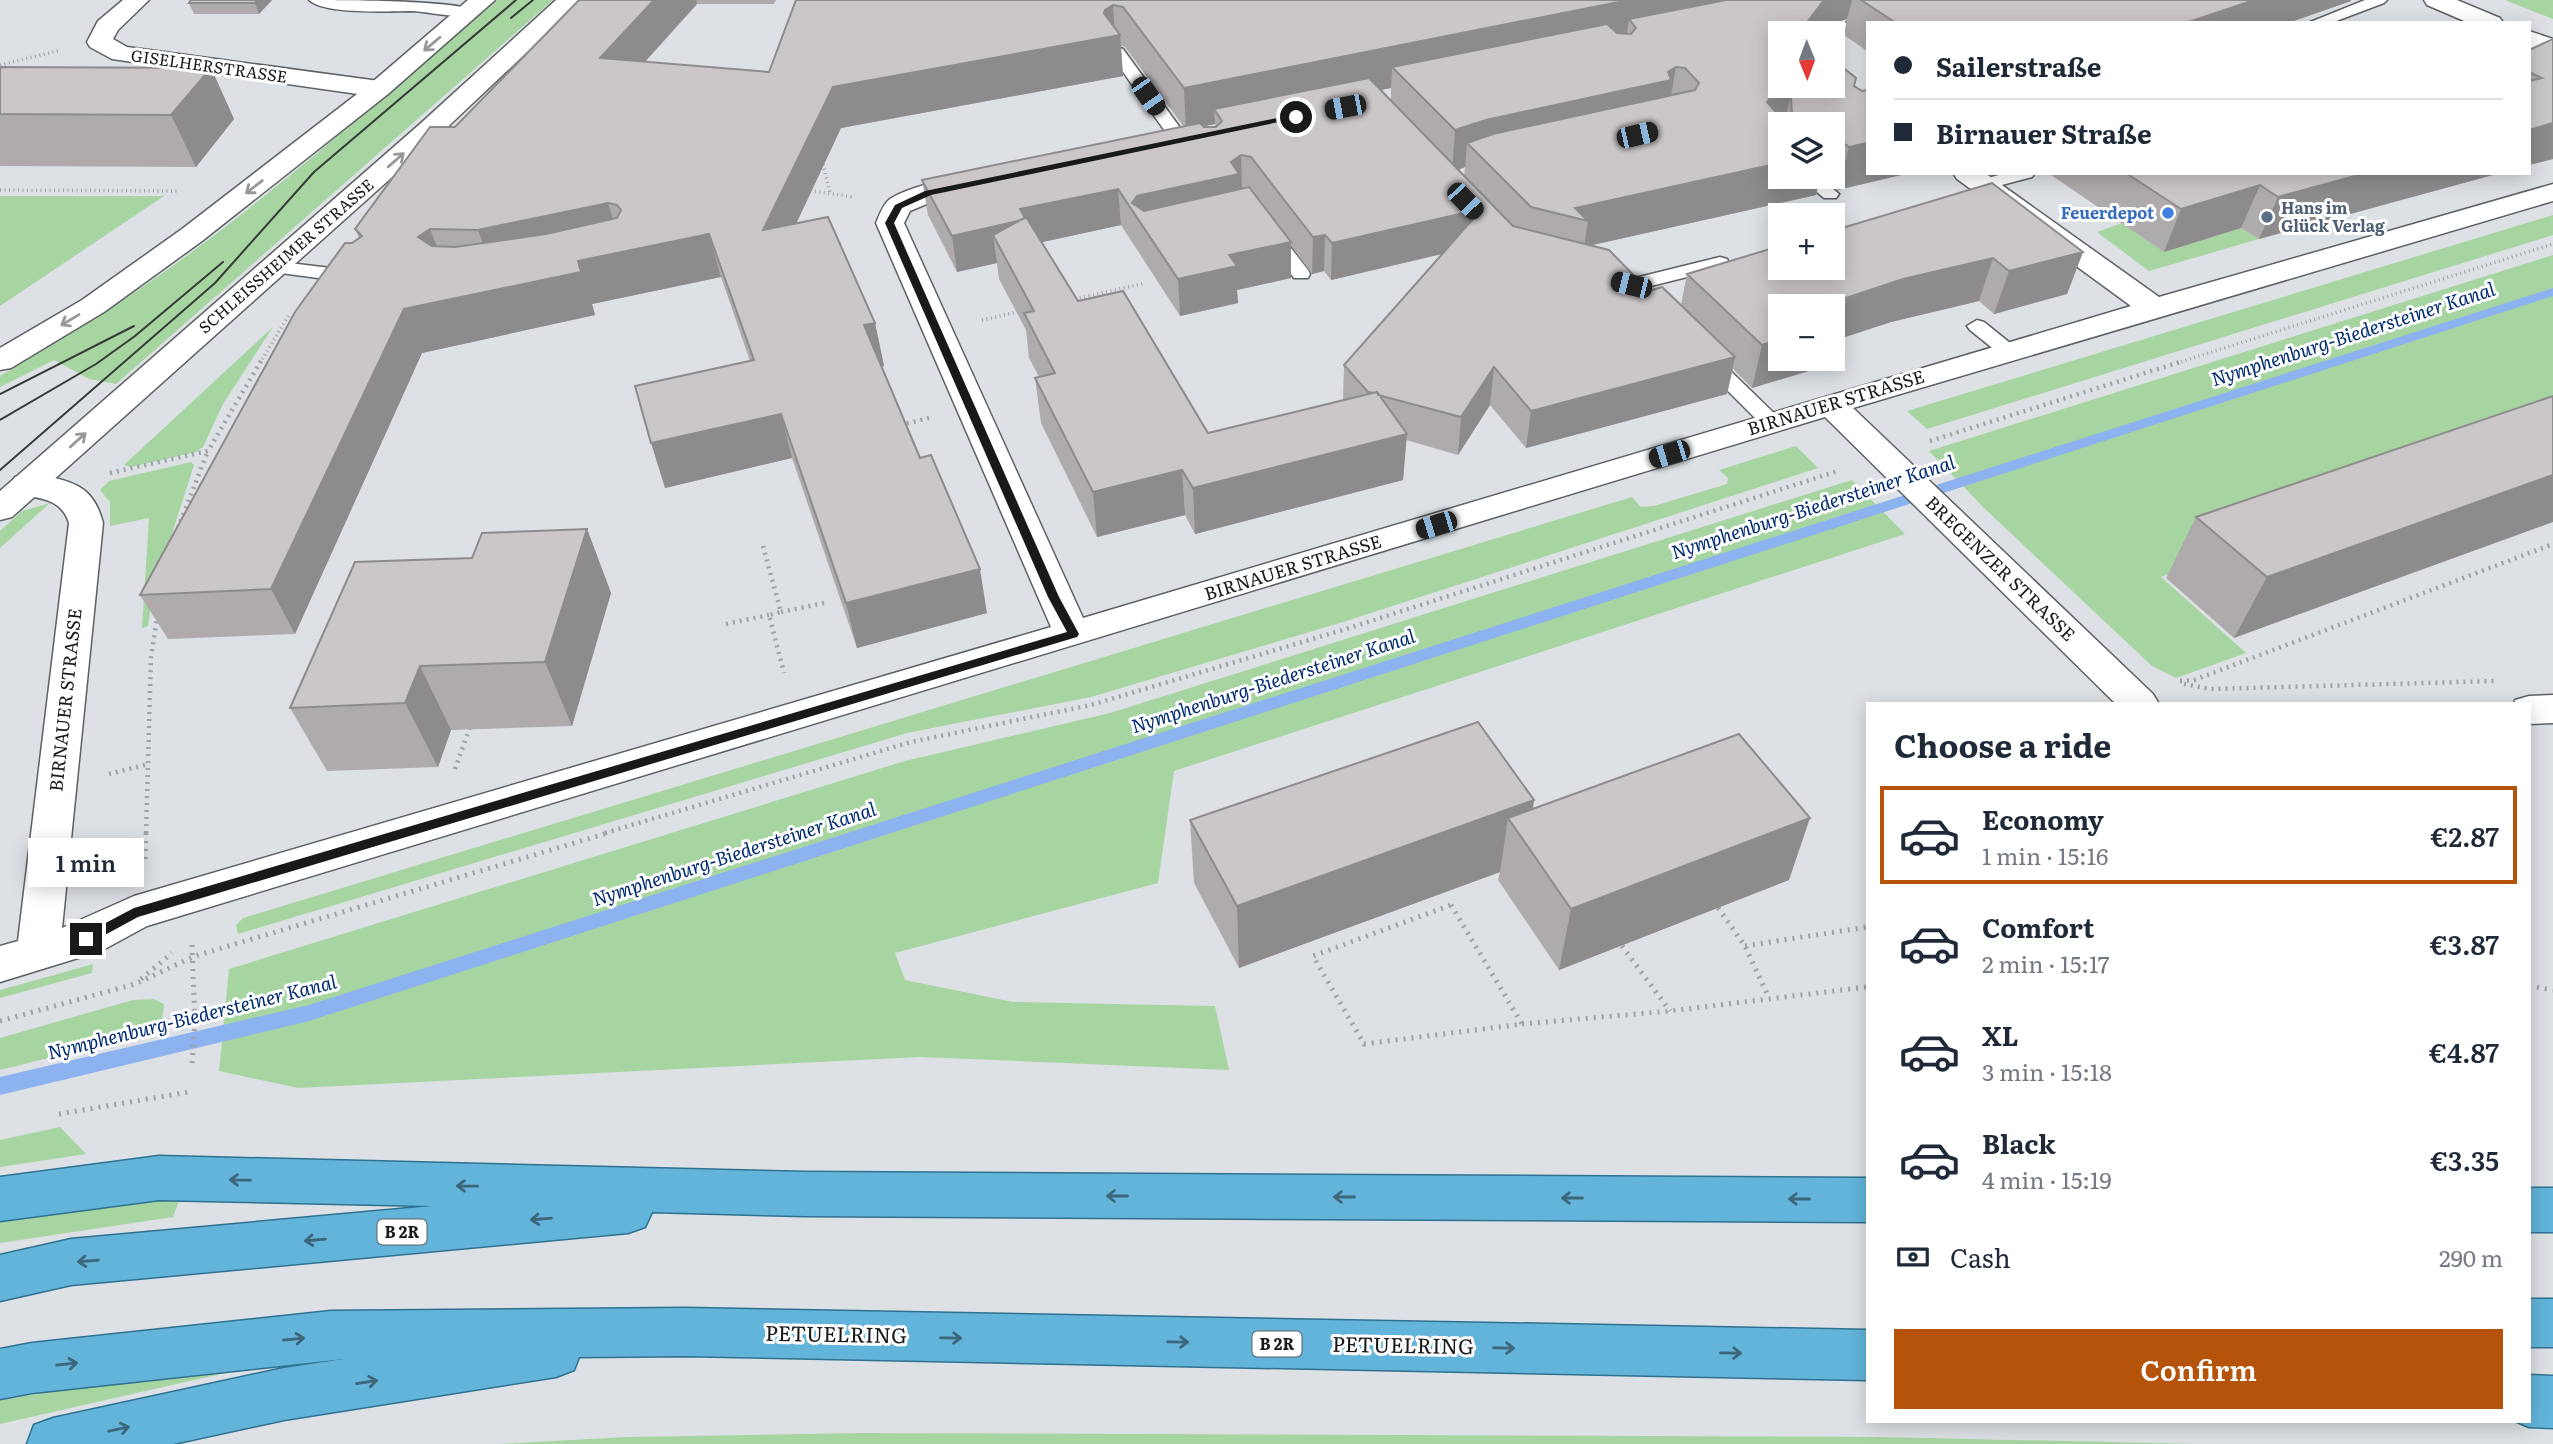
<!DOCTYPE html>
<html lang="en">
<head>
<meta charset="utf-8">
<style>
	body { margin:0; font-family:Literata,serif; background:#f2f2f3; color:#1f2937; height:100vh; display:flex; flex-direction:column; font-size:26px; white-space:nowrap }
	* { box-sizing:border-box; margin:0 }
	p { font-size:23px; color:#747a83 }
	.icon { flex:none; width:38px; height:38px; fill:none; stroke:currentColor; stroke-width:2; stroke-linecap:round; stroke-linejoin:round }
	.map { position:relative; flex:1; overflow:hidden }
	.panel { position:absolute; left:1866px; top:702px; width:665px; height:721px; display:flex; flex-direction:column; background:#fff; border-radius:0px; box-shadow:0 4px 18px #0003 }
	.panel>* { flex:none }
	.hud { position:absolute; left:1866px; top:21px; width:665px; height:154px; border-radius:0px; box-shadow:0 4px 18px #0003; display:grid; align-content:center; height:154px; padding:0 28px; background:#fff }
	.needle { width:46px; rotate:179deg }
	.buttons { position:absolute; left:1768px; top:21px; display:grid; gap:14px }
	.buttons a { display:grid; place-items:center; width:77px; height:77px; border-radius:0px; background:#fff; box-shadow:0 4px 18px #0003; font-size:35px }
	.end { position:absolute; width:32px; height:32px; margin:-16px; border:9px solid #17191a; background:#fff; box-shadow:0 0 0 4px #fff }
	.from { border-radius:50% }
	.bubble { position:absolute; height:49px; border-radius:0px; background:#fff; box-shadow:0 4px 18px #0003; font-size:23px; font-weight:600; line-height:49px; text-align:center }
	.car { position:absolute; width:21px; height:42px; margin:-21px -10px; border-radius:9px; box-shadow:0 0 5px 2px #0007; background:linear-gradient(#222 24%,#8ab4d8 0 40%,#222 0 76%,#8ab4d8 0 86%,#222 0) }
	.hud b { display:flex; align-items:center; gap:24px; height:66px; font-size:26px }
	.hud b+b { border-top:2px solid #e0e1e3 }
	.hud i { width:18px; height:18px; background:#1f2937 }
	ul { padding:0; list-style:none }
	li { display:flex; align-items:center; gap:21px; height:98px; margin:0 14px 10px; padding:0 14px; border:4px solid transparent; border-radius:0px }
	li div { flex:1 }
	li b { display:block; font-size:26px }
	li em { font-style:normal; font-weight:600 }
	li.selected { border-color:#b45309 }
	li>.icon { width:63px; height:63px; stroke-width:1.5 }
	h2 { padding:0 28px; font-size:32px; line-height:84px }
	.pay { display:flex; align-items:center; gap:18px; height:77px; padding:0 28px; font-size:26px }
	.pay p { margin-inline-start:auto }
	.action { display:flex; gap:14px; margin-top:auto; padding:14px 28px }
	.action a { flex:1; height:80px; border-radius:0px; background:#b45309; color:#fff; font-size:28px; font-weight:600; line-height:80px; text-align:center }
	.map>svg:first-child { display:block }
</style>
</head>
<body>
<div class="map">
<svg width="2553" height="1444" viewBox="0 0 2553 1444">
	<rect width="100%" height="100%" fill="#dde1e5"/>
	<path fill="#a7d5a1" d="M498 0H553L116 384 89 379 54 360 0 387V376C59 341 118 305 174 265 287 184 391 89 498 0Z
		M2505 0H2553V19Z
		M0 196H164L0 306Z
		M2553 215V235L1927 429 1907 411Z
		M2122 223 2164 252 2241 228 2259 239 2149 271 2097 232Z
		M2553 255V439L2161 577 2246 653 2176 678 2152 666 1984 508 1929 451Z
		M273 327 223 404 203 447 196 452 131 467 124 465Z
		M1796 446 1818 468 1343 622 1091 697 907 733 238 934 236 925 243 918 1632 497 1641 507 1654 506 1727 484 1728 478 1719 470Z
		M191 462 194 465 153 593 148 626 142 628 149 518 110 526V502L100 490 109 481Z
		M1852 480 1905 534 1174 771 1158 883 895 953 905 980 1013 1002 1215 1006 1229 1070 920 1057 298 1088 219 1071 229 969 905 761 1110 713Z
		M50 503 0 548V531L22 511Z
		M93 964 92 973 0 998V990Z
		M154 999 164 1004 161 1030 0 1070V1038L133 1000Z
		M60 1127 86 1154 0 1167V1140Z
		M180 1198 173 1217 0 1243V1221Z
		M240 1362 225 1373 0 1424V1400Z
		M860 1433 1880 1437 2198 1444H498L626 1437Z"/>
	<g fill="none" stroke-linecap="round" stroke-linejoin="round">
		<path fill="#8cb2ef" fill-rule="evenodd" d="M2553 288V296L309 1021 0 1095V1077L309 1005Z"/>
		<g stroke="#5d6164" stroke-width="3">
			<path id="service" d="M309 0C336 0 463 0 478 12 469 21 428 12 413 11 390 11 325 15 309 0Z
				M2365 0H2387L2384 3 2331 23H2308Z
				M1848 22 1854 24 1856 27 1854 30 1832 35V33H1815L1817 30Z
				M1117 47 1123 49 1186 136 1189 140 1186 144H1174L1109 52Z
				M2006 173H2035L2032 177 1983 190 1974 185 1977 181Z
				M1799 177H1819L1839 194 1836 198H1824Z
				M1271 229 1277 230 1308 270 1310 274 1308 278H1294L1265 238 1262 234 1265 230Z
				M1720 257 1727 259 1729 263 1727 267 1631 291 1602 283 1600 279 1609 273 1631 279Z
				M273 261 355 271 364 277 355 283 266 271 264 267Z
				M1977 320 1984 322 2015 347 2018 351 2015 355H2001L1970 330 1967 326Z
				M1707 353 1714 355 1779 418 1782 423 1779 428H1765L1700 363 1697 359 1700 355Z"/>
		</g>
		<g stroke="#5d6164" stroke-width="3">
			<path id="minor" d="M123 0H149L118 30 113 39 127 47 379 81 388 84 392 89 388 94 379 97 112 59 90 47 87 42 98 21Z
				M1953 173H1985L2159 297 2553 184V201L1853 408 2153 694 2159 704H2116L1825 417 147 926 101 951 0 982V946L18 941 69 523C61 497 38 499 15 493L10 485 15 477C34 472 68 478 84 490 94 498 100 511 103 523L62 928 134 896 1051 627 876 223C879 216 883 204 890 199 908 187 965 172 986 177L990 183 986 189 936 200 910 211 904 223 1083 618 2131 306 1957 179Z
				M2553 695V723L2529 724V704H2514L2515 700 2529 696Z"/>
		</g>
		<g stroke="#5d6164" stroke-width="3">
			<path id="secondary" d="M468 0H495L388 94 202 241 104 312 11 368 0 370V348L82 300 182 229 370 84Z
				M556 0H582L438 136 12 517 0 520V491L420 124Z
				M2424 0H2457L2500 18 2503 23H2469L2427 5Z
				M2529 31 2553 39V56L2529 47Z"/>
		</g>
		<g stroke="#2f7190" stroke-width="3">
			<path id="trunk" d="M159 1156 805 1172 1867 1178V1222L805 1216 652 1212 645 1227 628 1233 71 1285 0 1301V1255L71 1239 433 1206 159 1200 0 1221V1177Z
				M2529 1188H2553V1232H2529Z
				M2529 1299H2553V1347H2529Z
				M686 1308 1867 1330V1380L686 1356 579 1357 574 1370 556 1377 284 1420 173 1444H27L34 1425 53 1418 284 1368 344 1359 32 1393 0 1399V1349L32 1343 331 1311Z
				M2529 1375 2553 1376V1428L2529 1427 2515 1421H2529Z"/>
		</g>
		<path stroke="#9ea1a5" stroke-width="3.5" stroke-dasharray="1 3.5" stroke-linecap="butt" d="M0 65 61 50
			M822 160 830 193
			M0 190 180 191
			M806 190 853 197
			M1071 300 1145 283
			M982 320 1021 311
			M260 363 290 313
			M2177 363 2553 244"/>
		<path stroke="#9ea1a5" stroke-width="4.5" stroke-dasharray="2 5" stroke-linecap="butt" d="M900 425 929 418
			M1930 441 2183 361
			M110 473 208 451 261 361
			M178 528 208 451
			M763 546 781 612 769 615 784 673
			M781 612 824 603
			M726 624 769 615
			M2180 681 2194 680 2553 544
			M2184 684 2210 689 2496 681
			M455 769 470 727
			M109 774 149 764
			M146 833 151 657 157 618
			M605 833 911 742 1091 705 1346 629 1838 471"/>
		<path stroke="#9ea1a5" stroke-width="5" stroke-dasharray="2 6" stroke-linecap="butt" d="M145 859 146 832
			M1451 905 1522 1024 1364 1044 1313 956Z
			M1718 908 1745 946 1769 998
			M192 945 195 1021
			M1622 946 1670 1011
			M1745 946 1867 927
			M141 979 172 953
			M2529 986 2553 990
			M0 1021 135 984 195 956 611 832
			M1522 1024 1670 1011 1867 987
			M59 1114 189 1092"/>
		<use href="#service" fill="#fff" fill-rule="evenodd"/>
		<use href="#minor" fill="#fff" fill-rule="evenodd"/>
		<use href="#secondary" fill="#fff" fill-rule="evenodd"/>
		<use href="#trunk" fill="#63b4da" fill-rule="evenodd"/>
		<path stroke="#373a3b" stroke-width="2" d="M511 18 533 0
			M0 394 134 326
			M0 420 96 364 135 336 223 262
			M0 470 215 283 314 172 516 0"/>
		<path stroke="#9ea1a5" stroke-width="5" stroke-dasharray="2 6" stroke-linecap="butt" d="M192 1063 195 1021"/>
	</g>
	<path fill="#afaaac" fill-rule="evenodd" d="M191 0H272L259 14H194L189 3Z
		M579 0H776L774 4H697L645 62 769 72 796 0H2351V1L2288 23H1867V51L1844 35 1847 19 1820 27 1780 33 1854 86 1862 91 1867 90 1838 190 1823 177H1832V124H1780V177H1820L1816 195 1591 245 1649 291 1681 305 1687 274 2083 252 2067 294 1994 314 1979 301 1891 322 1839 339 1832 364 1752 388 1733 369 1727 394 1526 448 1490 405 1458 455 1406 440 1403 480 1195 534 1185 515 1097 537 1041 423 1035 378 1039 377 1029 358 1026 330 999 279 997 263 957 272 928 215 922 180 1184 127 1125 47 1121 46 1123 76 841 128 796 224 875 323 884 366 882 367 987 613 857 648 792 458 665 488 750 361 721 277 592 304 595 315 422 353 295 634 168 639 140 595 352 243 359 238 355 229ZM1391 88V100L1381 90ZM1215 124V127H1204L1203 126ZM1465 167 1464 176 1459 170ZM1121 225 1180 316 1238 303 1237 290 1291 278V246L1312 274 1324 271 1331 280 1443 254 1344 365 1343 401 1208 433 1078 301 1042 242Z
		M2553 39V159L2529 165V50Z
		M0 67 211 68 234 119 196 167 0 166Z
		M2048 173H2500L2259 239 2241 228 2164 252Z
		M2553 396 2234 638 2166 578 2196 517Z
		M587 529 611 593 572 726 451 730 438 767 327 771 290 708 472 558Z
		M1534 800 1533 809 1789 880 1559 970 1498 880 1500 872 1239 968 1194 883 1190 820Z"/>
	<path fill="#8e8b8c" d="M257 0H272L259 14 255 3Z
		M654 0H696L697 4 612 98 600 58Z
		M1629 0H1761L1636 28 1629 19 1626 40 1392 67 1391 88 1222 122 1214 109 1215 124 1186 130 1184 88Z
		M1820 0H1852L1847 19 1820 27 1819 33H1799Z
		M2254 0H2351V1L2288 23H2186Z
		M1113 5 1115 36 1120 35 1123 76 841 128 773 273 763 230 833 87 1104 13 1105 10Z
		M1676 67 1669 108 1467 143 1465 167 1452 172 1455 130 1486 120 1668 72Z
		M211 68 234 119 196 167 171 115Z
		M1791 95 1784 124 1767 102 1771 97Z
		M2553 123V159L2529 165V130Z
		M1867 143V173H1910L1838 190 1849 147Z
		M1241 155 1242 191 1146 231 1132 203 1137 196 1231 162Z
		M1780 163V177H1820L1816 195 1584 247 1588 221 1575 208Z
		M2366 173H2500L2259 239 2278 197Z
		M2260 185 2241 228 2164 252 2181 209Z
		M1118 189 1121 225 1029 245 993 235 997 263 957 272 952 236 1020 209Z
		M608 203 621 245 494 273 478 230Z
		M1482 209 1479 245 1331 280 1332 243Z
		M430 229 447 272 418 237Z
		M709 234 721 277 592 304 595 315 422 353 295 634 271 589 404 309 578 261Z
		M1325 235 1324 271 1312 274 1313 237Z
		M1291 242V278L1237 290 1238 303 1180 316 1178 279 1229 255Z
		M2083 252 2067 294 1994 314 2009 271Z
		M1993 258 1979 301 1891 322 1839 339 1832 364 1752 388 1762 345 1780 339V359H1832V306H1824L1825 305 1903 279Z
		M875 323 884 366 873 369 864 325Z
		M1735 357 1727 394 1526 448 1531 411Z
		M1494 367 1490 405 1458 455 1461 417Z
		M781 414 792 458 665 488 651 443Z
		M1407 434 1403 480 1195 534 1193 488Z
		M1182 470 1185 515 1097 537 1093 492Z
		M2553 475V522L2234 638 2267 577Z
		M587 529 611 593 572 726 545 662Z
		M980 569 987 613 857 648 846 603Z
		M420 666 451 730 438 767 405 703Z
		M1534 800 1527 845 1508 818 1500 872 1239 968 1237 906Z
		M1810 818 1789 880 1559 970 1571 909Z"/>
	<path fill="#cbc6c8" stroke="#8e8b8c" stroke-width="2" fill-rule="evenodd" d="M191 0H257L255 3H189Z
		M579 0H654L600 58 769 72 796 0H1629L1184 88 1123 7 1113 5 1105 10 1104 13 1120 35 833 87 763 230 828 217 875 323 864 325 920 458 931 455 980 569 846 603 781 414 651 443 635 386 754 360 709 234 578 261 581 272 404 309 271 589 140 595 295 312 345 243H352L362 236 355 229 430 127H455ZM608 203 617 205 621 210 617 218 546 234 455 247 432 246 418 237 430 229 478 230Z
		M1726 0H1824L1799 33H1780V86H1832V59L1856 78 1854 86 1862 91 1867 90V143L1849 147 1832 134V124H1780V163L1575 208 1588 221 1531 207 1467 143 1493 134 1695 90 1699 83 1685 68 1676 67 1668 72 1671 80 1486 120 1455 130 1392 67 1607 24 1617 33 1631 34 1636 28 1629 19ZM1791 95 1792 117 1789 120 1781 118 1767 102 1771 97Z
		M1861 0H2254L2186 23H1896Z
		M2553 39V123L2529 130V81L2542 78 2529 72V50Z
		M0 67 211 68 171 115 0 114Z
		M1369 78 1513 226 1609 250 1649 291 1662 287 1735 357 1531 411 1494 367 1461 417 1378 395 1377 392 1373 393 1368 392 1344 365 1482 209 1332 243 1325 235 1313 237 1251 157 1241 155 1231 162 1239 174 1137 196 1132 203 1144 211 1249 187 1291 242 1229 255 1237 266 1178 279 1118 189 1020 209 1025 218 1018 221 952 236 922 180 1200 123 1204 127H1216L1222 121 1214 109Z
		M2126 173H2366L2278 197 2260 185 2181 209Z
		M1992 183 2083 252 2009 271 1993 258 1903 279 1825 305 1826 306H1780V339L1762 345 1687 274 1780 246V268H1832V231Z
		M1026 217 1078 301 1123 291 1208 433 1377 392 1407 434 1193 488 1182 470 1093 492 1035 378 1055 373 1024 313 1034 311 993 235Z
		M1832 311 1844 321 1832 324Z
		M2553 396V475L2267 577 2196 517Z
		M587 529 545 662 420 666 405 703 290 708 355 562 472 558 482 533Z
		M1478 722 1534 800 1237 906 1190 820Z
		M1739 734 1810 818 1571 909 1508 818Z"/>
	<defs><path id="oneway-shaft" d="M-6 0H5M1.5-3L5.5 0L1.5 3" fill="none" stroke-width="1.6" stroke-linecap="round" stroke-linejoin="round" transform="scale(1.75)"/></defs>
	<g stroke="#979898">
		<use href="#oneway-shaft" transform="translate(432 44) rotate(140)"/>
		<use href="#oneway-shaft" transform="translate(396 160) rotate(-41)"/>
		<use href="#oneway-shaft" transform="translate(254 187) rotate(142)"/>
		<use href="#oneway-shaft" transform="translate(70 320) rotate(149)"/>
		<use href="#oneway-shaft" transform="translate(78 440) rotate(-42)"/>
	</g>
	<g stroke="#3d667a">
		<use href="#oneway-shaft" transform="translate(240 1180) rotate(-179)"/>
		<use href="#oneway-shaft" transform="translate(467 1186) rotate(-179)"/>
		<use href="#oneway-shaft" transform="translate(1117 1196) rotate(-180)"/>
		<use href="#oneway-shaft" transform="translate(1344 1197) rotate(-180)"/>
		<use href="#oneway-shaft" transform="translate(1572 1198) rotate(-180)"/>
		<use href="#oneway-shaft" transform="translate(1799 1199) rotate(-180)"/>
		<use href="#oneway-shaft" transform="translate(541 1219) rotate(175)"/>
		<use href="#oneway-shaft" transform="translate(315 1240) rotate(175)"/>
		<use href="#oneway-shaft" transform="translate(88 1261) rotate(175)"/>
		<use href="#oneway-shaft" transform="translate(951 1338) rotate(1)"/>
		<use href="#oneway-shaft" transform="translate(294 1339) rotate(-6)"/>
		<use href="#oneway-shaft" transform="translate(1178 1342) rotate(1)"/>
		<use href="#oneway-shaft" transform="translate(1504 1348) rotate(1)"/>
		<use href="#oneway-shaft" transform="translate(1731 1353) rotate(1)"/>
		<use href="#oneway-shaft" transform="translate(67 1364) rotate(-6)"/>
		<use href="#oneway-shaft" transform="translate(367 1382) rotate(-9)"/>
		<use href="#oneway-shaft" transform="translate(119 1429) rotate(-12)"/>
	</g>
	<path fill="#17191a" d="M1296 114 1298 118 931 195 902 208 894 223 1059 597 1079 634 1077 637 138 917 90 943H81V936L134 908 1067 632 1048 597 885 223 895 205 925 191Z"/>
	<circle fill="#3f7fe0" stroke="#fff" stroke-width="2.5" cx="2168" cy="213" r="7"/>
	<circle fill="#5c6f8a" stroke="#fff" stroke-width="2.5" cx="2267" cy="217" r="7"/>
	<g text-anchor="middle" stroke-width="6" stroke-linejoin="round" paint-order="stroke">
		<g font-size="16" fill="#17191a" stroke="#fff">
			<text transform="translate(209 66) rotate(8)" y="6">GISELHERSTRASSE</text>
			<text transform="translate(286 256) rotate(-41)" y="6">SCHLEISSHEIMER STRASSE</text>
		</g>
		<g font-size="16" font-weight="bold" fill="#4e5e75" stroke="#fff" text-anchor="start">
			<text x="2281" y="214">Hans im<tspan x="2281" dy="18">Glück Verlag</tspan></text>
		</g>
		<g font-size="16" font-weight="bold" fill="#366cbe" stroke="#fff" text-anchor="end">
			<text x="2154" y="219">Feuerdepot</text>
		</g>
		<g fill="#fff" stroke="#5d5e5f" stroke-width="2">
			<rect x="377.5" y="1219.5" width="49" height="25" rx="5"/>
			<rect x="1252.5" y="1331.5" width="49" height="25" rx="5"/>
		</g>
		<g font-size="16" font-weight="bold" fill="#17191a">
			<text x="402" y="1238">B 2R</text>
			<text x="1277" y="1350">B 2R</text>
		</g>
		<g font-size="18" fill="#17191a" stroke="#fff">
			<text transform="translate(1836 403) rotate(-17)" y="6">BIRNAUER STRASSE</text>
			<text transform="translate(1293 568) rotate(-17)" y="6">BIRNAUER STRASSE</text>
			<text transform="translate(2000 569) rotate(44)" y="6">BREGENZER STRASSE</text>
			<text transform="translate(66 700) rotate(-84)" y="6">BIRNAUER STRASSE</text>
		</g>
		<g font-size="19" font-style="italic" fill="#002b70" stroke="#fff">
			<text transform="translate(2353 334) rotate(-18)" y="7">Nymphenburg-Biedersteiner Kanal</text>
			<text transform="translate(1813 507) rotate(-18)" y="7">Nymphenburg-Biedersteiner Kanal</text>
			<text transform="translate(1273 681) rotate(-18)" y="7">Nymphenburg-Biedersteiner Kanal</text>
			<text transform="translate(734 854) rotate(-18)" y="7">Nymphenburg-Biedersteiner Kanal</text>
			<text transform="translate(192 1017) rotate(-14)" y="7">Nymphenburg-Biedersteiner Kanal</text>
		</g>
		<g font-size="21" fill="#17191a" stroke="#fff">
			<text transform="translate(836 1335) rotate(1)" y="7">PETUELRING</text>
			<text transform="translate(1403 1346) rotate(1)" y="7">PETUELRING</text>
		</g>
	</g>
</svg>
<div class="buttons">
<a><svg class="needle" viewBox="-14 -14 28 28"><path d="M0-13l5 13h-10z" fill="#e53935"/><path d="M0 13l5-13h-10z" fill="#747a83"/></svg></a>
<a><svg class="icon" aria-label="layers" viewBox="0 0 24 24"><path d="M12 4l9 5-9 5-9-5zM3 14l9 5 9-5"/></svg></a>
<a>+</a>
<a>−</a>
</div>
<i class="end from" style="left:1296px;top:117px"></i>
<i class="end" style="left:86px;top:939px"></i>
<div class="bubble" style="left:28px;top:838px;width:116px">1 min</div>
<i class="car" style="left:1148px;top:96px;rotate:145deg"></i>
<i class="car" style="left:1345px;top:107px;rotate:259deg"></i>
<i class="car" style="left:1637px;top:135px;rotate:77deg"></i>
<i class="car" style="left:1465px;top:201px;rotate:136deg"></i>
<i class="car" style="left:1631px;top:285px;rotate:284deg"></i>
<i class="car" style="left:1669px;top:454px;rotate:253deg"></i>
<i class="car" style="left:1436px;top:525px;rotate:253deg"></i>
<div class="hud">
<b><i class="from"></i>Sailerstraße</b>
<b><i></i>Birnauer Straße</b>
</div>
<section class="panel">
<h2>Choose a ride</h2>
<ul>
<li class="selected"><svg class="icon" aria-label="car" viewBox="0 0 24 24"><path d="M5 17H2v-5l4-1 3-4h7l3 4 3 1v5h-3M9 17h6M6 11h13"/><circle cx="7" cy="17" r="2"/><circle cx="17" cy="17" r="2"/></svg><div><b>Economy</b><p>1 min · 15:16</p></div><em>€2.87</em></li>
<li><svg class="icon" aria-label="car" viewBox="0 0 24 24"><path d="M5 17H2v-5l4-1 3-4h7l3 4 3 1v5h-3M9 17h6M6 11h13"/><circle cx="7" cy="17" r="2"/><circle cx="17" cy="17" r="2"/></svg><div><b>Comfort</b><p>2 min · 15:17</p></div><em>€3.87</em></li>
<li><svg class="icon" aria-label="car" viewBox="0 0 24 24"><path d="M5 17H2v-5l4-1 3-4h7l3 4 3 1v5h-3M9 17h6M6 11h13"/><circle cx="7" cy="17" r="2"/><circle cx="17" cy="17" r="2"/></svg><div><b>XL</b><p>3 min · 15:18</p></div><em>€4.87</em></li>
<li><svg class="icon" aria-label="car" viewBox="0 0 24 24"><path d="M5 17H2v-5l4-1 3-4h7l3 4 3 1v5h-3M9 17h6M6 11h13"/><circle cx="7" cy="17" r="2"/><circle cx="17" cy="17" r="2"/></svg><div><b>Black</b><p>4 min · 15:19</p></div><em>€3.35</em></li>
</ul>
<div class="pay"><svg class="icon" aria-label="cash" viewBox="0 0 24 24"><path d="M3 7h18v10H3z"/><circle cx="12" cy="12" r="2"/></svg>Cash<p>290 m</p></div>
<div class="action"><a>Confirm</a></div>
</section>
</div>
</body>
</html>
